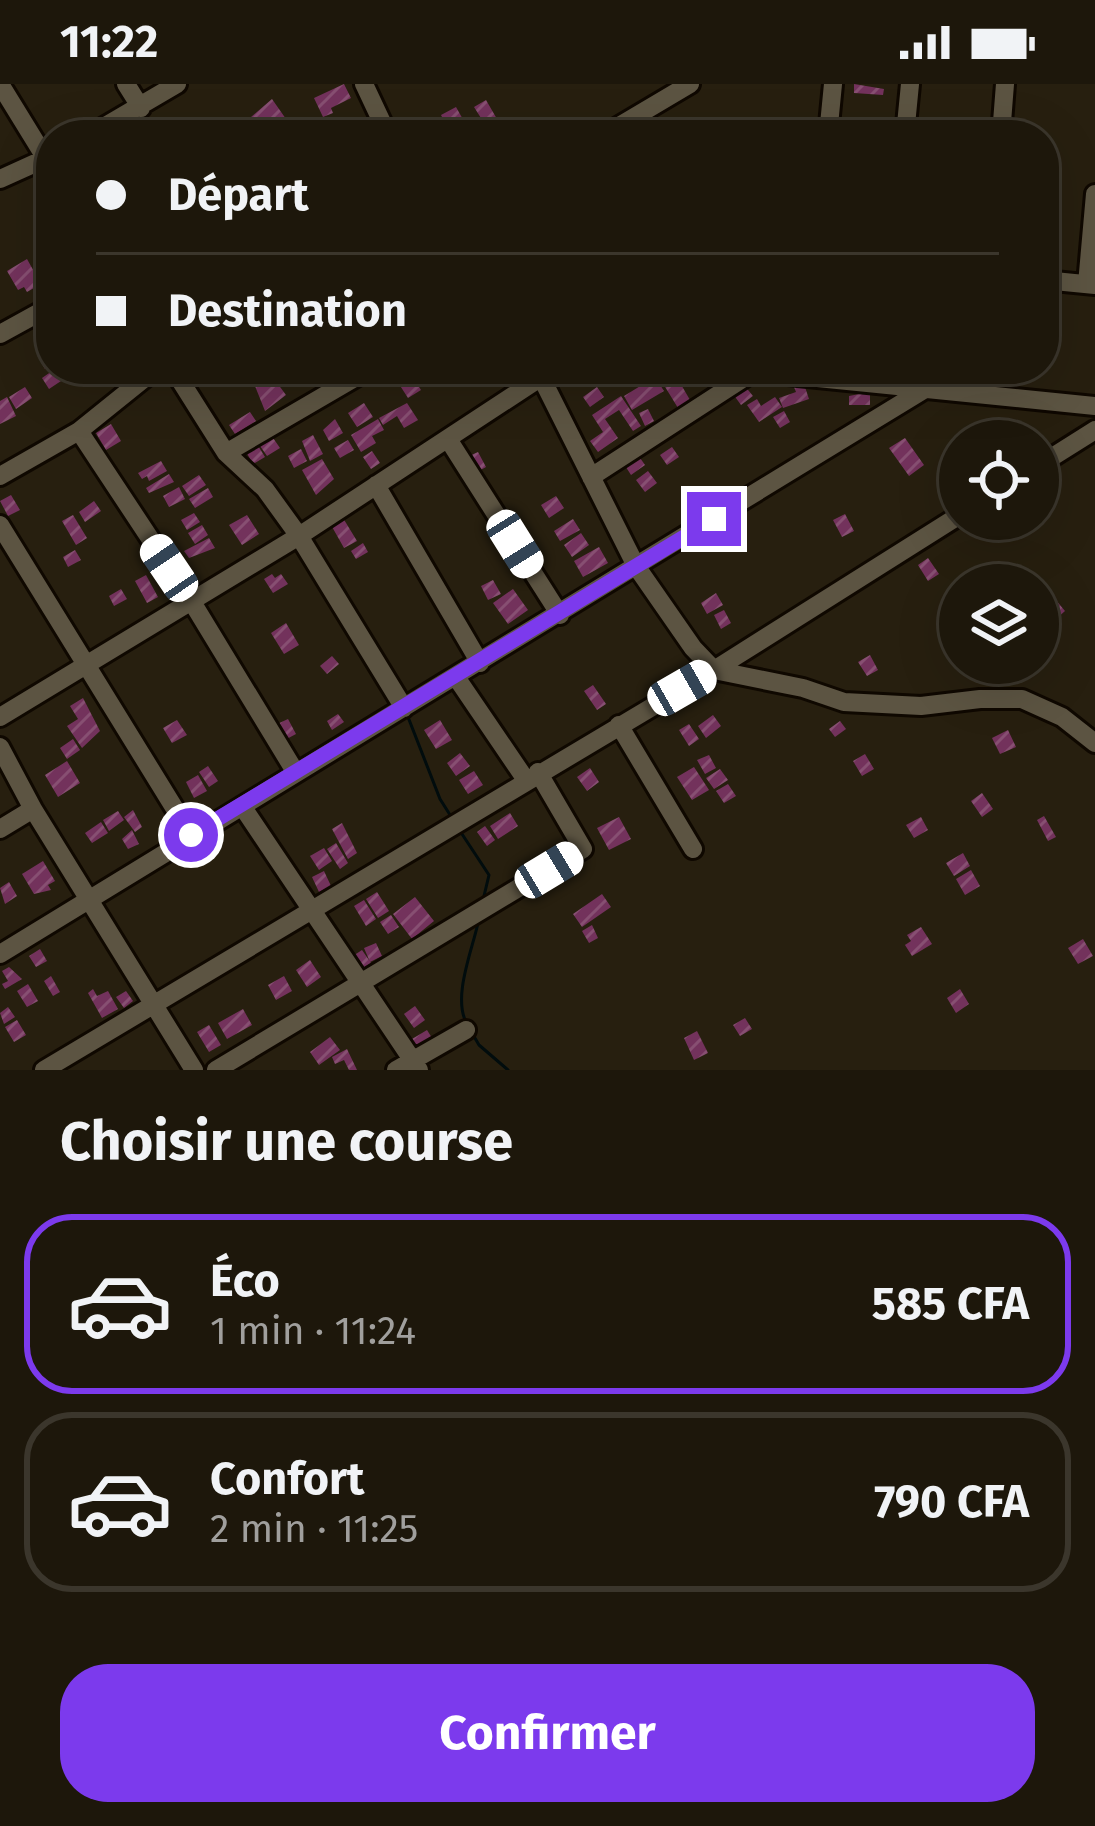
<!DOCTYPE html>
<html lang="fr">
<head>
<meta charset="utf-8">
<style>
	body { margin:0; font-family:"Fira Sans",sans-serif; background:#252014; color:#f1f3f6; height:100vh; display:flex; flex-direction:column; font-size:45px; white-space:nowrap }
	* { box-sizing:border-box; margin:0 }
	p { font-size:39px; color:#a09f9d }
	.icon { flex:none; width:66px; height:66px; fill:none; stroke:currentColor; stroke-width:2; stroke-linecap:round; stroke-linejoin:round }
	.map { position:relative; height:986px; overflow:hidden }
	.side { display:flex; flex-direction:column; background:#1d170b; flex:1 }
	.side>* { flex:none }
	.top-card { position:absolute; left:36px; top:36px; width:1023px; height:264px; border-radius:48px; box-shadow:0 12px 48px #0002,0 0 0 3px #3b362c; display:grid; align-content:center; height:264px; padding:0 60px; background:#1d170b }
	.fabs { position:absolute; left:939px; top:336px; display:grid; gap:24px }
	.fabs a { display:grid; place-items:center; width:120px; height:120px; border-radius:50%; background:#1d170b; box-shadow:0 12px 48px #0002,0 0 0 3px #3b362c; font-size:60px }
	.end { position:absolute; width:54px; height:54px; margin:-27px; border:15px solid #7c3aed; background:#fff; box-shadow:0 0 0 6px #fff }
	.from { border-radius:50% }
	.car { position:absolute; width:36px; height:72px; margin:-36px -18px; border-radius:15px; box-shadow:0 0 9px 3px #0007; background:linear-gradient(#fff 24%,#345 0 40%,#fff 0 76%,#345 0 86%,#fff 0) }
	.top-card b { display:flex; align-items:center; gap:42px; height:114px; font-size:45px }
	.top-card b+b { border-top:3px solid #3b362c }
	.top-card i { width:30px; height:30px; background:#f1f3f6 }
	ul { padding:0; list-style:none }
	li { display:flex; align-items:center; gap:36px; height:180px; margin:0 24px 18px; padding:0 36px; border:6px solid #3b362c; border-radius:48px }
	li div { flex:1 }
	li b { display:block; font-size:45px }
	li em { font-style:normal; font-weight:700 }
	li.active { border-color:#7c3aed }
	li>.icon { width:108px; height:108px; stroke-width:1.5 }
	h2 { padding:0 60px; font-size:54px; line-height:144px }
	.primary-button { display:flex; gap:24px; margin-top:auto; padding:24px 60px }
	.primary-button a { flex:1; height:138px; border-radius:48px; background:#7c3aed; color:#fff; font-size:48px; font-weight:700; line-height:138px; text-align:center }
	.status { display:flex; justify-content:space-between; align-items:center; height:84px; padding:0 60px; background:#1d170b; direction:ltr }
	.status svg { height:33px; fill:currentColor }
	.map>svg:first-child { display:block }
</style>
</head>
<body>
<div class="status"><b>11:22</b><svg viewBox="0 0 49 12"><path d="M0 12V9h3v3zM5 12V6h3v6zM10 12V3h3v9zM15 12V0h3v12zM26 1h20v11H26zM47 4h2v5h-2z"/></svg></div>
<div class="map">
<svg width="1095" height="986" viewBox="0 0 1095 986">
	<defs>
		<pattern id="building-hatch" width="6" height="6" patternUnits="userSpaceOnUse" patternTransform="scale(3)"><rect width="6" height="6" fill="#73325c"/><path d="M-1 1l2-2M0 6l6-6M5 7l2-2" fill="none" stroke="#874f72"/></pattern>
	</defs>
	<rect width="100%" height="100%" fill="#271f0f"/>
	<g fill="none" stroke-linecap="round" stroke-linejoin="round">
		<path stroke="#010c0d" stroke-width="3" d="M408 633 440 715 452 734
			M460 747 489 791 484 812
			M467 940C452 914 472 867 478 839
			M472 949 479 961 508 986"/>
	</g>
	<path fill="url(#building-hatch)" d="M344 0 351 14 331 24 333 29 323 33 314 14Z
		M854 0 884 5 883 11 854 9Z
		M272 15 293 45 282 51 271 35 257 43 251 33Z
		M486 16 497 35 486 42 474 23Z
		M456 23 465 39 449 47 441 31Z
		M929 35 945 36 944 51H928Z
		M51 159V185L40 166Z
		M27 175 41 200 27 208 24 203 18 206 7 187Z
		M48 264 51 282 45 285 37 271Z
		M55 285H62L67 293 49 305 42 294Z
		M275 285H297L301 290 284 300Z
		M672 285 690 316 678 324 659 293Z
		M269 288 286 311 265 327 253 297Z
		M412 292 421 306 408 314 399 300Z
		M655 293 664 307 632 326 624 312Z
		M804 300 809 315 783 324 779 314 796 308 794 303Z
		M744 301 753 312 741 321 733 310Z
		M25 303 32 314 16 325 9 313Z
		M597 303 604 313 590 323 583 313Z
		M870 308V321H849V312Z
		M621 312 641 342 633 347 619 326 605 335 618 354 598 368 590 357 603 348 592 331Z
		M7 313 16 332 0 340V317Z
		M775 313 782 323 759 338 747 321 757 315 761 322Z
		M364 319 373 333 357 343 348 329Z
		M407 319 418 336 404 344 397 332 383 341 379 334Z
		M648 325 654 337 645 342 639 329Z
		M784 327 790 338 780 344 773 333Z
		M250 328 256 337 235 350 229 341Z
		M335 335 343 349 329 357 323 346Z
		M378 335 384 346 372 352 376 359 361 368 351 351Z
		M111 340 121 357 106 366 96 349Z
		M271 351 280 364 267 372 258 359Z
		M313 351 323 370 310 377 302 357Z
		M905 354 924 381 909 392 889 364Z
		M348 356 354 366 340 374 334 364Z
		M257 360 265 373 253 380 245 366Z
		M672 363 679 373 667 381 660 371Z
		M301 365 307 377 294 384 288 372Z
		M372 367 380 379 371 385 363 373Z
		M478 368 486 383 475 389 467 373Z
		M638 371 645 381 631 391 624 380Z
		M322 375 334 395 316 411 302 386Z
		M161 377 167 387 149 397 147 392 142 395 138 389Z
		M648 387 657 399 645 408 636 396Z
		M169 390 174 398 149 409 146 404Z
		M199 391 206 401 189 412 182 402Z
		M179 403 185 415 169 423 163 412Z
		M208 404 213 413 195 424 189 415Z
		M11 411 20 426 8 432 0 417Z
		M556 412 564 424 549 434 541 421Z
		M94 417 101 427 85 438 79 428Z
		M194 429 200 438 187 446 181 436Z
		M845 430 854 447 842 453 833 436Z
		M73 431 87 454 76 461 62 437Z
		M247 431 259 450 242 461 229 441Z
		M343 434 357 457 344 464 331 441Z
		M573 435 580 446 560 457 554 447Z
		M202 441 208 451 195 460 188 449Z
		M581 449 589 461 572 473 564 461Z
		M209 454 215 464 189 474 184 467Z
		M363 459 368 468 356 475 351 467Z
		M599 463 608 479 583 493 574 477Z
		M75 466 81 476 68 483 63 473Z
		M928 474 939 490 928 497 918 481Z
		M272 490 275 494 281 490 288 500 273 509 264 495Z
		M146 491 158 513 147 519 135 497Z
		M493 496 501 510 488 516 481 502Z
		M121 505 127 515 114 522 109 512Z
		M513 505 528 526 508 540 493 519Z
		M716 509 723 521 707 530 701 519Z
		M1055 515 1065 527 1056 535 1046 522Z
		M724 526 731 539 721 545 714 531Z
		M286 539 299 561 284 570 271 549Z
		M870 571 878 586 867 592 858 578Z
		M332 572 339 580 327 590 320 582Z
		M593 601 606 620 597 626 584 607Z
		M83 614 100 647 82 664 67 642 78 635 70 622Z
		M338 630 344 638 332 646 327 637Z
		M713 631 721 642 706 654 698 642Z
		M288 635 296 650 281 658 273 642Z
		M177 636 187 651 172 659 163 644Z
		M440 636 452 656 436 665 424 646Z
		M840 637 846 645 835 653 829 645Z
		M689 640 699 655 689 662 679 646Z
		M1008 646 1016 663 1000 670 992 654Z
		M73 655 80 666 67 675 60 664Z
		M460 669 470 682 456 692 447 679Z
		M865 670 874 685 862 692 853 677Z
		M709 671 716 684 705 690 697 676Z
		M67 677 80 699 58 713 45 691Z
		M208 682 218 697 209 703 199 688Z
		M694 683 709 706 692 716 677 693Z
		M590 684 599 698 587 707 577 693Z
		M720 685 728 696 714 705 706 694Z
		M474 687 483 701 468 710 459 696Z
		M198 691 207 707 194 714 186 698Z
		M728 700 736 712 724 719 716 707Z
		M982 709 993 725 982 733 971 717Z
		M133 726 142 743 135 748 124 733Z
		M118 727 124 736 109 747 103 736Z
		M510 729 518 742 498 755 490 742Z
		M1044 732 1056 753 1048 757 1037 736Z
		M619 733 631 755 609 766 597 744Z
		M921 733 928 746 914 754 906 741Z
		M101 738 108 749 92 759 85 749Z
		M342 739 357 769 348 775 332 745Z
		M485 742 495 756 487 762 477 748Z
		M132 746 139 760 128 765 122 755Z
		M336 759 348 779 340 785 327 765Z
		M324 764 332 777 319 786 310 772Z
		M963 769 970 782 954 792 946 779Z
		M43 777 55 797 48 801 51 806 34 810 22 790Z
		M971 786 980 802 965 811 956 795Z
		M324 787 331 802 319 808 312 793Z
		M9 798 17 812 5 820 0 804Z
		M377 808 389 827 378 834 366 815Z
		M602 810 611 823 582 843 573 830Z
		M415 813 434 837 412 855 393 830Z
		M364 816 376 835 366 842 354 822Z
		M391 831 399 843 388 850 380 838Z
		M592 841 598 854 589 859 582 847Z
		M921 843 932 860 912 872 905 861 911 857 907 851Z
		M1083 855 1093 872 1078 880 1068 864Z
		M376 859 382 872 370 878 364 864Z
		M40 865 47 877 36 883 29 872Z
		M362 866 371 879 359 887 350 874Z
		M310 876 321 893 307 903 296 886Z
		M9 883 22 895 5 905 2 900 8 897 2 887Z
		M51 892 60 908 53 912 44 897Z
		M284 892 292 907 276 916 268 901Z
		M28 900 38 917 27 923 17 907Z
		M93 905 97 912 108 907 118 925 102 934 88 909Z
		M960 905 969 920 956 929 947 914Z
		M126 907 133 917 124 924 116 913Z
		M415 922 425 936 414 944 404 930Z
		M8 923 15 933 4 940 0 929Z
		M243 925 252 941 227 955 218 939Z
		M745 934 752 945 740 952 733 941Z
		M17 936 26 951 14 958 5 943Z
		M209 941 221 961 209 968 197 948Z
		M427 946 432 954 417 964 412 955Z
		M697 947 708 969 694 976 684 954Z
		M330 953 340 966 319 981 310 968Z
		M347 965 357 986H349L344 976 335 980 332 973Z"/>
	<g fill="none" stroke-linecap="round" stroke-linejoin="round">
		<g stroke="#0f0800" stroke-width="24">
			<path id="minor" d="M0 0 51 83
				M126 0 141 24
				M364 0 388 51
				M90 51 177 0
				M359 51 381 39
				M604 51 690 0
				M828 51 833 0
				M905 51 910 0
				M1001 51 1005 0
				M0 95 51 72
				M1044 196 1095 201
				M1087 200 1095 110
				M0 250 51 222
				M173 285 226 369 265 405 299 452 404 624
				M537 285 636 482 693 564 714 586 803 604 844 618 921 622 980 615H1022L1062 633 1095 659
				M727 285 1095 322
				M79 347 192 518 296 689
				M448 355 560 531
				M226 369 370 285
				M1038 382 1095 346
				M0 392 79 347 156 285
				M591 393 753 288
				M376 401 480 579
				M0 441 191 751
				M456 593 526 696
				M0 633 299 452 549 288
				M619 641 693 765
				M0 663 33 725 194 986
				M242 722 419 986
				M0 745 33 725
				M0 870 925 305 941 285
				M44 986 714 586 960 431
				M216 986 583 765 538 688
				M396 986 466 946"/>
		</g>
		<use href="#minor" stroke="#5c5442" stroke-width="18"/>
	</g>
	<g fill="none" stroke-linecap="round" stroke-linejoin="round">
		<path stroke="#7c3aed" stroke-width="15" d="M191 751 714 435"/>
	</g>
</svg>
<div class="fabs">
<a><svg class="icon" aria-label="locate" viewBox="0 0 24 24"><circle cx="12" cy="12" r="6"/><path d="M12 2v4M12 18v4M2 12h4M18 12h4"/></svg></a>
<a><svg class="icon" aria-label="layers" viewBox="0 0 24 24"><path d="M12 4l9 5-9 5-9-5zM3 14l9 5 9-5"/></svg></a>
</div>
<i class="end from" style="left:191px;top:751px"></i>
<i class="end" style="left:714px;top:435px"></i>
<i class="car" style="left:515px;top:460px;rotate:148deg"></i>
<i class="car" style="left:169px;top:484px;rotate:326deg"></i>
<i class="car" style="left:682px;top:604px;rotate:60deg"></i>
<i class="car" style="left:549px;top:786px;rotate:59deg"></i>
<div class="top-card">
<b><i class="from"></i>Départ</b>
<b><i></i>Destination</b>
</div>
</div>
<section class="side">
<h2>Choisir une course</h2>
<ul>
<li class="active"><svg class="icon" aria-label="car" viewBox="0 0 24 24"><path d="M5 17H2v-5l4-1 3-4h7l3 4 3 1v5h-3M9 17h6M6 11h13"/><circle cx="7" cy="17" r="2"/><circle cx="17" cy="17" r="2"/></svg><div><b>Éco</b><p>1 min · 11:24</p></div><em>585 CFA</em></li>
<li><svg class="icon" aria-label="car" viewBox="0 0 24 24"><path d="M5 17H2v-5l4-1 3-4h7l3 4 3 1v5h-3M9 17h6M6 11h13"/><circle cx="7" cy="17" r="2"/><circle cx="17" cy="17" r="2"/></svg><div><b>Confort</b><p>2 min · 11:25</p></div><em>790 CFA</em></li>
</ul>
<div class="primary-button"><a>Confirmer</a></div>
</section>
</body>
</html>
